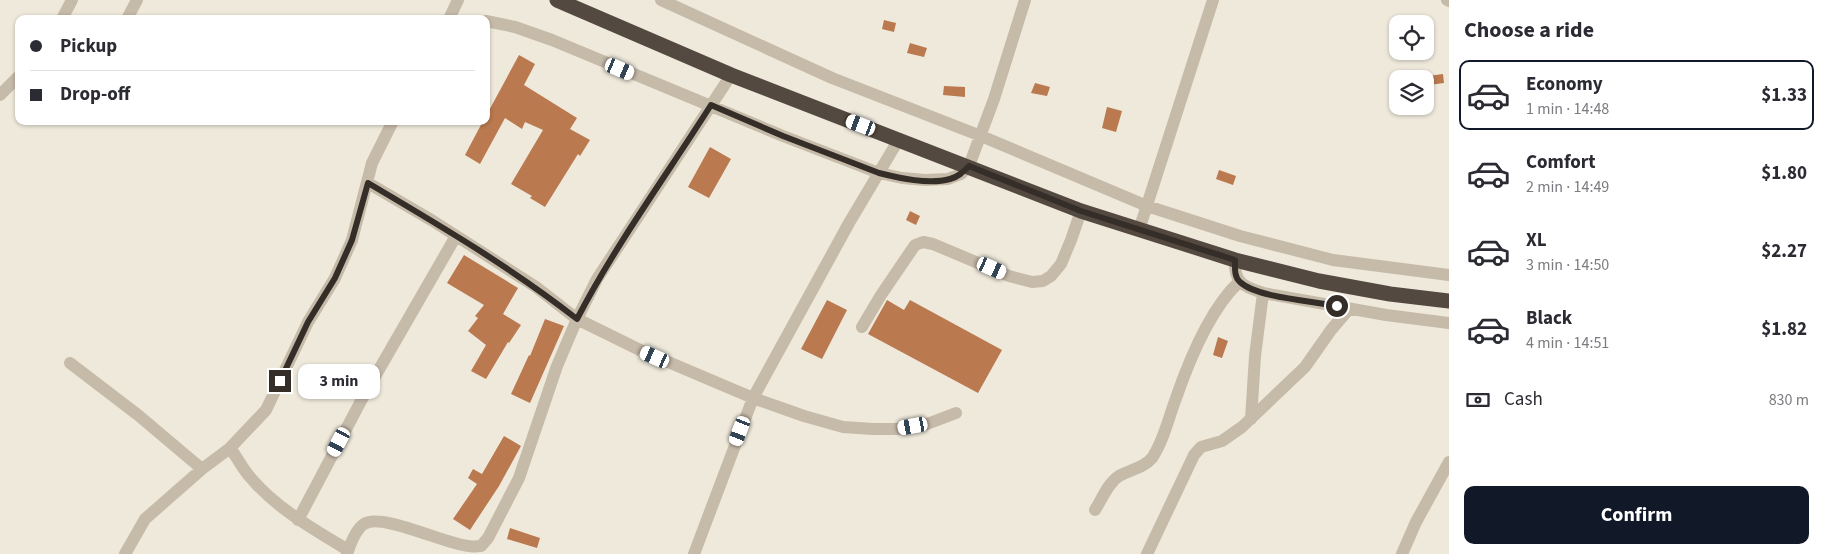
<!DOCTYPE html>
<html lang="en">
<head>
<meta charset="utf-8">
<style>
	body { margin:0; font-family:"Source Sans 3",sans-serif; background:#f7f7f7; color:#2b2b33; height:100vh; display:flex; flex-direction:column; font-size:19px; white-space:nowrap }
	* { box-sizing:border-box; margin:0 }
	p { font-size:16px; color:#7c7c81 }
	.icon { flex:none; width:28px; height:28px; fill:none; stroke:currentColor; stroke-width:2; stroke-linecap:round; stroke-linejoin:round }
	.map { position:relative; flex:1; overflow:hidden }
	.drawer { display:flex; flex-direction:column; background:#fff; width:375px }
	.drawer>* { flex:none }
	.top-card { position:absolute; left:15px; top:15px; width:475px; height:110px; border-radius:10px; box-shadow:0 1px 4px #0004; display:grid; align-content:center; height:110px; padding:0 15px; background:#fff }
	.fabs { position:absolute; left:1389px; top:15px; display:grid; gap:10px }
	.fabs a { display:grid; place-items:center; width:45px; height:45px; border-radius:10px; background:#fff; box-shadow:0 1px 4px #0004; font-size:25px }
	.end { position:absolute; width:22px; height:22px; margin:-11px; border:6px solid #342d28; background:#fff; box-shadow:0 0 0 2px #fff }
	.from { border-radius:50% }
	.bubble { position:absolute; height:35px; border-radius:10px; background:#fff; box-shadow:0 1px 4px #0004; font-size:16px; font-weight:700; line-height:35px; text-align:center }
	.car { position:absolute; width:15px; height:30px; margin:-15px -8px; border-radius:6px; box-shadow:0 0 4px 1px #0007; background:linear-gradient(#fff 24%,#345 0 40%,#fff 0 76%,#345 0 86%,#fff 0) }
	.top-card b { display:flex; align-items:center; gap:18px; height:48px; font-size:19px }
	.top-card b+b { border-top:1px solid #e1e1e2 }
	.top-card i { width:12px; height:12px; background:#2b2b33 }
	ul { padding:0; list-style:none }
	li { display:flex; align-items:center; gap:15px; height:70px; margin:0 10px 8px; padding:0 5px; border:2px solid transparent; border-radius:10px }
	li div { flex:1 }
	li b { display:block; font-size:19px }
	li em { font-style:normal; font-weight:700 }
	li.active { border-color:#111827 }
	li>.icon { width:45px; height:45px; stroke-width:1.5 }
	h2 { padding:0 15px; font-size:22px; line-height:60px }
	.pay { display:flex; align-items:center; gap:12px; height:55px; padding:0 15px; font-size:19px }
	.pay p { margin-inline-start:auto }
	.primary-button { display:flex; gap:10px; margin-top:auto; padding:10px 15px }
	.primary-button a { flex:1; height:58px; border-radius:10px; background:#111827; color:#fff; font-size:20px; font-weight:700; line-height:58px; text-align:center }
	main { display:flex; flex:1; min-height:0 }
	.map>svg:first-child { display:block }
</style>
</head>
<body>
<main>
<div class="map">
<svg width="1449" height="554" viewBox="0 0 1449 554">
	<rect width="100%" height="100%" fill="#efe9db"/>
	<path fill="#ba794f" d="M884 20 896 23 894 32 882 29Z
		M910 43 927 48 924 57 907 53Z
		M519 55 535 64 524 85 577 118 570 129 590 140 580 156 578 154 545 207 530 198 532 196 511 184 543 130 525 122 522 129 505 118 480 164 465 155 483 121H486V116Z
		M1443 74 1444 83 1429 85 1428 76Z
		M1035 83 1050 87 1047 96 1031 93Z
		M944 86 965 87V97L943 95Z
		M1107 107 1122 111 1116 132 1102 128Z
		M710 147 731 159 709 198 688 187Z
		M1219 170 1236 176 1233 185 1216 179Z
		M910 211 920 216 916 225 906 220Z
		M464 255 518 288 503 314 521 325 509 343 508 342 486 379 471 371 486 345 468 331 478 318 475 316 484 305 447 283Z
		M827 300 847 310 822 359 801 349Z
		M887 300 904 310 910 300 1002 350 978 393 868 334Z
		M545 319 564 326 530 403 511 394 529 355 530 356Z
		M1218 337 1228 341 1222 358 1213 355Z
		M504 436 521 446 499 486 470 530 453 519 477 484 468 478 473 469 482 474Z
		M510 528 540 538 537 548 507 539Z"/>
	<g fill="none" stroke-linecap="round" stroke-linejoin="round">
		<path stroke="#c6baa9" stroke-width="12" d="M661 0 832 78 981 136 1147 206 1240 236 1333 260 1449 275
			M1447 0 1449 1
			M62 19 72 0
			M127 19 137 0
			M449 19 458 0
			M486 21 515 27 552 40 783 136 879 173 902 178 925 180 948 179 961 174 969 166 994 99 1025 0
			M0 95 19 76
			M368 183 433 221 536 287 577 319 640 350 753 398 804 416 843 427 873 429H900L927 424 956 413
			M1139 230 1213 0
			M1235 260C1234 284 1244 286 1263 293L1386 315 1449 323
			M862 327 881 295 915 245 923 242 933 244 1009 276 1032 282 1043 281 1051 276 1061 264 1071 240 1081 211
			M70 363 138 415 202 469
			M1251 419 1255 356 1263 293
			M230 448C237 457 242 468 250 477 276 508 313 529 348 550
			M1095 510C1102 499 1108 483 1119 476 1129 470 1144 468 1152 458 1163 442 1168 420 1175 401 1188 363 1210 309 1239 282
			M298 520 362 399 456 236
			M125 554 145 519 202 469 230 448 266 410 308 322 335 278 352 240 372 163 393 121
			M347 554C350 545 356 529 364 524 381 512 447 545 469 546 473 547 477 546 481 546L488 538 519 478 557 366 577 319 597 279 731 75
			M694 554 753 398 849 223 899 139
			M1147 554 1194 455 1201 447 1222 441 1242 427 1305 367 1331 330 1349 309
			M1402 554 1416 522 1449 462"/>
		<path stroke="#544940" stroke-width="15" d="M557 0 731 75 1081 211 1235 260 1319 281 1390 294 1449 301"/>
	</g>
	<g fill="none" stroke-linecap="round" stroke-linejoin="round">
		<path stroke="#342d28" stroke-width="6" d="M280 381 308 322 335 278 352 240 368 183C439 225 512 268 577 319 616 244 666 176 711 105L783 136 879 173C899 178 929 185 950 179 958 177 963 172 969 166L1081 211 1235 260C1235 268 1234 277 1240 282 1257 298 1313 301 1337 306"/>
	</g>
</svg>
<div class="fabs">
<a><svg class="icon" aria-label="locate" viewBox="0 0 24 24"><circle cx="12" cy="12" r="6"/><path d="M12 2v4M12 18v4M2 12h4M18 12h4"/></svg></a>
<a><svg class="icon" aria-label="layers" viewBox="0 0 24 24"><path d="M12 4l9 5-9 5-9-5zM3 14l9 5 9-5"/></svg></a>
</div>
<i class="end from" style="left:1337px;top:306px"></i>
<i class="end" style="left:280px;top:381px"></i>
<div class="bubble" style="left:298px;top:364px;width:82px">3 min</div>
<i class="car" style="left:620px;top:69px;rotate:113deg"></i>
<i class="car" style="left:861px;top:125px;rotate:291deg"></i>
<i class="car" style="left:992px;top:268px;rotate:114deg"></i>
<i class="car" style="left:655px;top:357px;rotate:294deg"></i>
<i class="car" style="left:913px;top:426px;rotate:260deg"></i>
<i class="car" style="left:740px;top:431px;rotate:201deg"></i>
<i class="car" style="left:339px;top:442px;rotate:208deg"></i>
<div class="top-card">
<b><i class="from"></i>Pickup</b>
<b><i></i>Drop-off</b>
</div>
</div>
<section class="drawer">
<h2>Choose a ride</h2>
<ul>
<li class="active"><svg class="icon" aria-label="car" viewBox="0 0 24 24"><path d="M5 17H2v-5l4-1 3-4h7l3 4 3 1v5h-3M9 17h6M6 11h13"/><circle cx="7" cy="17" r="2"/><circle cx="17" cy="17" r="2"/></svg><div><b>Economy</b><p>1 min · 14:48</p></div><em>$1.33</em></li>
<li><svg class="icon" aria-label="car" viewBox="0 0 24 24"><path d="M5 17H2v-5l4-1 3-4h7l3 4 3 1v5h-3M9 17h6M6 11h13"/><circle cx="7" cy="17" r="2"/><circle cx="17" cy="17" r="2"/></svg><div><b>Comfort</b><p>2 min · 14:49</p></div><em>$1.80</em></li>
<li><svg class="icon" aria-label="car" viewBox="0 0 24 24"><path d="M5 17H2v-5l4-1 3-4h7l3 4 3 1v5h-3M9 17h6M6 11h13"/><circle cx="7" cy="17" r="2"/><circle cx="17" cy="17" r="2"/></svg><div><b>XL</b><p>3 min · 14:50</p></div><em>$2.27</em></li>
<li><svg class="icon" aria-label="car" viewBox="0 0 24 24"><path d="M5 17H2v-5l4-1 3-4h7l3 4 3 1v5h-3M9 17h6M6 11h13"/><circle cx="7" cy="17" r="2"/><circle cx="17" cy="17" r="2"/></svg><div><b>Black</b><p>4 min · 14:51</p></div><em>$1.82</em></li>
</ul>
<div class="pay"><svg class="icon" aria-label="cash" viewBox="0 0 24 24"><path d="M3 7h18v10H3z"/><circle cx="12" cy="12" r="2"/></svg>Cash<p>830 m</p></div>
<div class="primary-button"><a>Confirm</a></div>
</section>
</main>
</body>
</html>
